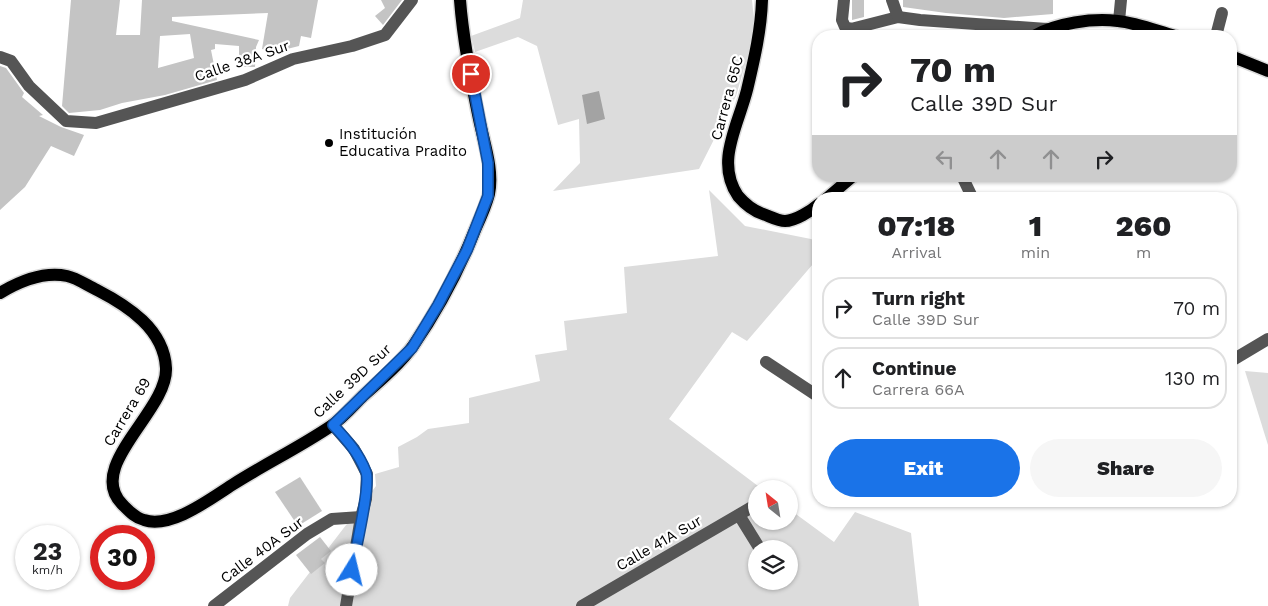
<!DOCTYPE html>
<html lang="en">
<head>
<meta charset="utf-8">
<style>
  :root { --surface:#fff; --page:#f6f6f6; --text:#202124; --muted:#757577; --line:#e0e0e0; --accent:#1a73e8 }
  body { margin:0; font-family:"Work Sans",sans-serif; background:var(--page); color:var(--text); height:100vh; display:flex; flex-direction:column; font-size:19px; white-space:nowrap }
  * { box-sizing:border-box; margin:0 }
  p { font-size:16px; color:var(--muted) }
  .icon { flex:none; width:28px; height:28px; fill:none; stroke:currentColor; stroke-width:2; stroke-linecap:round; stroke-linejoin:round }
  .map { position:relative; flex:1; overflow:hidden }
  .panel { position:absolute; left:812px; top:192px; width:425px; height:315px; display:flex; flex-direction:column; background:var(--surface); border-radius:20px; box-shadow:0 1px 4px #0004 }
  .panel>* { flex:none }
  .hud { position:absolute; left:812px; top:30px; width:425px; height:152px; border-radius:20px; box-shadow:0 1px 4px #0004; background:#fff; color:var(--text); overflow:hidden }
  .needle { width:32px; rotate:330deg }
  .buttons { position:absolute; left:748px; top:480px; display:grid; gap:10px }
  .buttons a { display:grid; place-items:center; width:50px; height:50px; border-radius:50%; background:var(--surface); box-shadow:0 1px 4px #0004; font-size:25px }
  .speed { position:absolute; left:15px; top:525px; display:flex; gap:10px; font-size:25px; font-weight:700; text-align:center }
  .speed>* { display:grid; place-content:center; width:65px; height:65px; border-radius:50%; background:var(--surface); box-shadow:0 1px 4px #0004; line-height:1 }
  .speed small { font-size:12px; font-weight:400 }
  .speed .limit { border:8px solid #d22; background:#fff; color:#111 }
  .pin { position:absolute; display:grid; place-items:center; width:42px; height:42px; color:#fff; margin:-21px; border:2px solid #fff; border-radius:50%; box-shadow:0 1px 5px #0007 }
  .me { position:absolute; width:55px; margin:-28px; rotate:9deg; stroke-linejoin:round; filter:drop-shadow(0 0 4px #0008) }
  .turn { display:flex; align-items:center; gap:18px; height:105px; padding:0 15px; font-size:22px }
  .turn .icon { width:65px; height:65px; stroke-width:2.5 }
  .turn b { display:block; font-size:35px; line-height:42px }
  .lanes { display:flex; align-items:center; height:48px; padding:0 15px; background:#0003; justify-content:center; gap:25px; direction:ltr }
  .lanes .off { opacity:.35 }
  .eta { display:flex; justify-content:space-evenly; align-items:center; height:85px; text-align:center }
  .eta b { font-size:30px; font-weight:800; line-height:35px }
  .action { display:flex; gap:10px; margin-top:auto; padding:10px 15px }
  .action a { flex:1; height:58px; border-radius:30px; background:var(--accent); color:#fff; font-size:20px; font-weight:800; line-height:58px; text-align:center }
  .action a+a { background:var(--page); color:var(--text) }
  ul { padding:0; list-style:none }
  li { display:flex; align-items:center; gap:15px; height:62px; margin:0 10px 8px; padding:0 5px; border:2px solid var(--line); border-radius:20px }
  li div { flex:1 }
  li b { display:block; font-size:19px }
  li em { font-style:normal }
  .map>svg:first-child { display:block }
  .green { fill:#dcdcdc; fill-rule:evenodd }
  .water { fill:#a3a3a3 }
  .building { fill:#c4c4c4; fill-rule:evenodd }
  .lines { fill:none; stroke-linecap:round; stroke-linejoin:round }
  .major-casing { stroke:#dbdbdb; stroke-width:15 }
  .minor { stroke:#555; stroke-width:12 }
  .major { stroke:#000; stroke-width:12 }
  .route-casing { stroke:#114b97; stroke-width:12 }
  .route { stroke:#1a73e8; stroke-width:9 }
  .poi-dot { fill:#000; stroke:#fff; stroke-width:2 }
  .labels { text-anchor:middle; dominant-baseline:central; stroke-width:4.5; stroke-linejoin:round; paint-order:stroke }
  .street-label { font-size:15px; fill:#000; stroke:#fff }
  .poi-label { font-size:15px; fill:#000; stroke:#fff; text-anchor:start }
</style>
</head>
<body>
<div class="map">
<svg width="1268" height="606" viewBox="0 0 1268 606">
  <rect width="100%" height="100%" fill="#fff"/>
  <!-- green -->
  <g class="green">
    <polygon points="523,0 752,0 755,30 736,96 699,169 553,191 580,163 579,119 558,125 537,46 518,37 475,52 471,36 520,18"/>
    <path d="M709,190L745,226L811,239L819,243V257L747,341L732,332L669,419L762,489H756V521H789V509L834,542L855,512L911,533L919,606H288L290,598L376,486L375,474L399,467L398,447L417,437L428,429L469,423V398L540,381L535,355L567,350L564,321L627,313L624,267L718,256ZM756,549H789V581H756Z"/>
    <polygon points="1245,371 1268,373 1268,445"/>
  </g>
  <!-- water -->
  <polygon class="water" points="599,91 605,119 587,124 582,95"/>
  <!-- building -->
  <g class="building">
    <path d="M71,0H120L116,35H140L142,0H318L311,38L301,36L299,46L275,52L262,49L268,13L172,17V21L259,40L256,47L255,67H239V46L215,44V49L211,50L217,80L165,95L122,103L100,110L69,113L62,106ZM190,34L194,58L158,68L160,36Z"/>
    <polygon points="381,0 402,0 383,25 375,16 385,8"/>
    <polygon points="852,0 864,0 864,17 852,20"/>
    <polygon points="903,0 1053,0 1053,14 1004,18 946,13 903,7"/>
    <polygon points="0,66 6,68 24,93 22,97 43,115 39,116 61,127 84,135 74,156 51,146 25,187 0,210"/>
    <polygon points="300,477 322,511 298,526 275,492"/>
    <polygon points="320,537 331,551 321,559 325,563 311,574 296,555"/>
  </g>
  <g class="lines">
    <!-- major casing -->
    <g class="major-casing">
      <g id="major">
        <path d="M762,0C761,31 754,60 747,90C738,126 715,162 738,196C744,203 754,211 763,214C769,216 778,221 785,221C795,221 811,211 819,204"/>
        <path d="M1034,36C1057,23 1092,18 1118,21C1137,23 1157,31 1175,36"/>
        <polyline points="1231,56 1268,71"/>
        <polyline points="826,199 853,176"/>
        <path d="M0,293C20,281 43,271 67,276C77,278 88,286 97,290C128,306 164,329 166,368C168,411 85,466 122,504C129,511 135,518 144,520C171,529 210,499 232,485C265,464 300,447 331,426C343,418 353,406 363,396C380,381 400,364 413,346C438,310 459,270 475,230C480,219 486,206 489,194C494,170 484,143 479,119C471,80 463,40 460,0"/>
      </g>
    </g>
    <!-- minor -->
    <g class="minor">
      <polyline points="844,0 842,20 845,27 851,29 898,17 920,20 1047,29"/>
      <polyline points="892,0 898,17"/>
      <polyline points="1119,21 1121,0"/>
      <polyline points="1216,36 1222,13"/>
      <polyline points="0,57 11,61 29,86 66,121 96,123 245,80 293,59 352,46 385,35 412,0"/>
      <polyline points="962,176 973,199"/>
      <polyline points="1231,361 1268,339"/>
      <polyline points="766,362 819,397"/>
      <polyline points="333,425 354,449 367,474 366,499 361,517 346,606"/>
      <polyline points="739,515 760,549"/>
      <polyline points="214,606 307,534 332,519 361,517"/>
      <polyline points="582,606 752,507"/>
    </g>
    <!-- major -->
    <use href="#major" class="major"/>
  </g>
  <g class="lines">
    <!-- route casing -->
    <g class="route-casing">
      <path id="route" d="M352,570C355,551 371,486 366,472C359,453 346,439 333,425L412,348L438,305L467,250L488,196V163L471,74"/>
    </g>
    <!-- route -->
    <use href="#route" class="route"/>
  </g>
  <!-- markers -->
  <circle class="poi-dot" cx="329" cy="143" r="5"/>
  <g class="labels">
    <!-- street labels -->
    <g class="street-label">
      <text transform="translate(242 61) rotate(-19)">Calle 38A Sur</text>
      <text transform="translate(727 98) rotate(-75)">Carrera 65C</text>
      <text transform="translate(352 381) rotate(-43)">Calle 39D Sur</text>
      <text transform="translate(127 412) rotate(-59)">Carrera 69</text>
      <text transform="translate(659 543) rotate(-30)">Calle 41A Sur</text>
      <text transform="translate(262 550) rotate(-37)">Calle 40A Sur</text>
    </g>
    <!-- poi labels -->
    <g class="poi-label">
      <text x="339" y="134">Institución<tspan x="339" dy="17">Educativa Pradito</tspan></text>
    </g>
  </g>
</svg>
<div class="buttons">
<a><svg class="needle" viewBox="-14 -14 28 28"><path d="M0-13l5 13h-10z" fill="#e53935"/><path d="M0 13l5-13h-10z" fill="#757577"/></svg></a>
<a><svg class="icon" aria-label="layers" viewBox="0 0 24 24"><path d="M12 4l9 5-9 5-9-5zM3 14l9 5 9-5"/></svg></a>
</div>
<div class="speed"><div>23<small>km/h</small></div><div class="limit">30</div></div>
<div class="pin" style="left:471px;top:74px;background:#d93025"><svg class="icon" aria-label="arrive" viewBox="0 0 24 24"><path d="M6 21V4h12l-3 4 3 4H6"/></svg></div>
<svg class="me" style="left:352px;top:570px" viewBox="-20 -20 40 40"><circle r="19" fill="#fff"/><path d="M0-13L10 11 0 6-10 11z" fill="#1a73e8"/></svg>
<div class="hud">
<div class="turn"><svg class="icon" aria-label="right" viewBox="0 0 24 24"><path d="M7 20v-9h11M14 6l5 5-5 5"/></svg><div><b>70 m</b>Calle 39D Sur</div></div>
<div class="lanes"><svg class="icon off" aria-label="left" viewBox="0 0 24 24"><path d="M17 20v-9H6M10 6l-5 5 5 5"/></svg><svg class="icon off" aria-label="ahead" viewBox="0 0 24 24"><path d="M12 20V5M6 11l6-6 6 6"/></svg><svg class="icon off" aria-label="ahead" viewBox="0 0 24 24"><path d="M12 20V5M6 11l6-6 6 6"/></svg><svg class="icon" aria-label="right" viewBox="0 0 24 24"><path d="M7 20v-9h11M14 6l5 5-5 5"/></svg></div>
</div>
<section class="panel">
<div class="eta">
<div><b>07:18</b><p>Arrival</p></div>
<div><b>1</b><p>min</p></div>
<div><b>260</b><p>m</p></div>
</div>
<ul>
<li><svg class="icon" aria-label="right" viewBox="0 0 24 24"><path d="M7 20v-9h11M14 6l5 5-5 5"/></svg><div><b>Turn right</b><p>Calle 39D Sur</p></div><em>70 m</em></li>
<li><svg class="icon" aria-label="ahead" viewBox="0 0 24 24"><path d="M12 20V5M6 11l6-6 6 6"/></svg><div><b>Continue</b><p>Carrera 66A</p></div><em>130 m</em></li>
</ul>
<div class="action"><a>Exit</a><a>Share</a></div>
</section>
</div>
</body>
</html>
